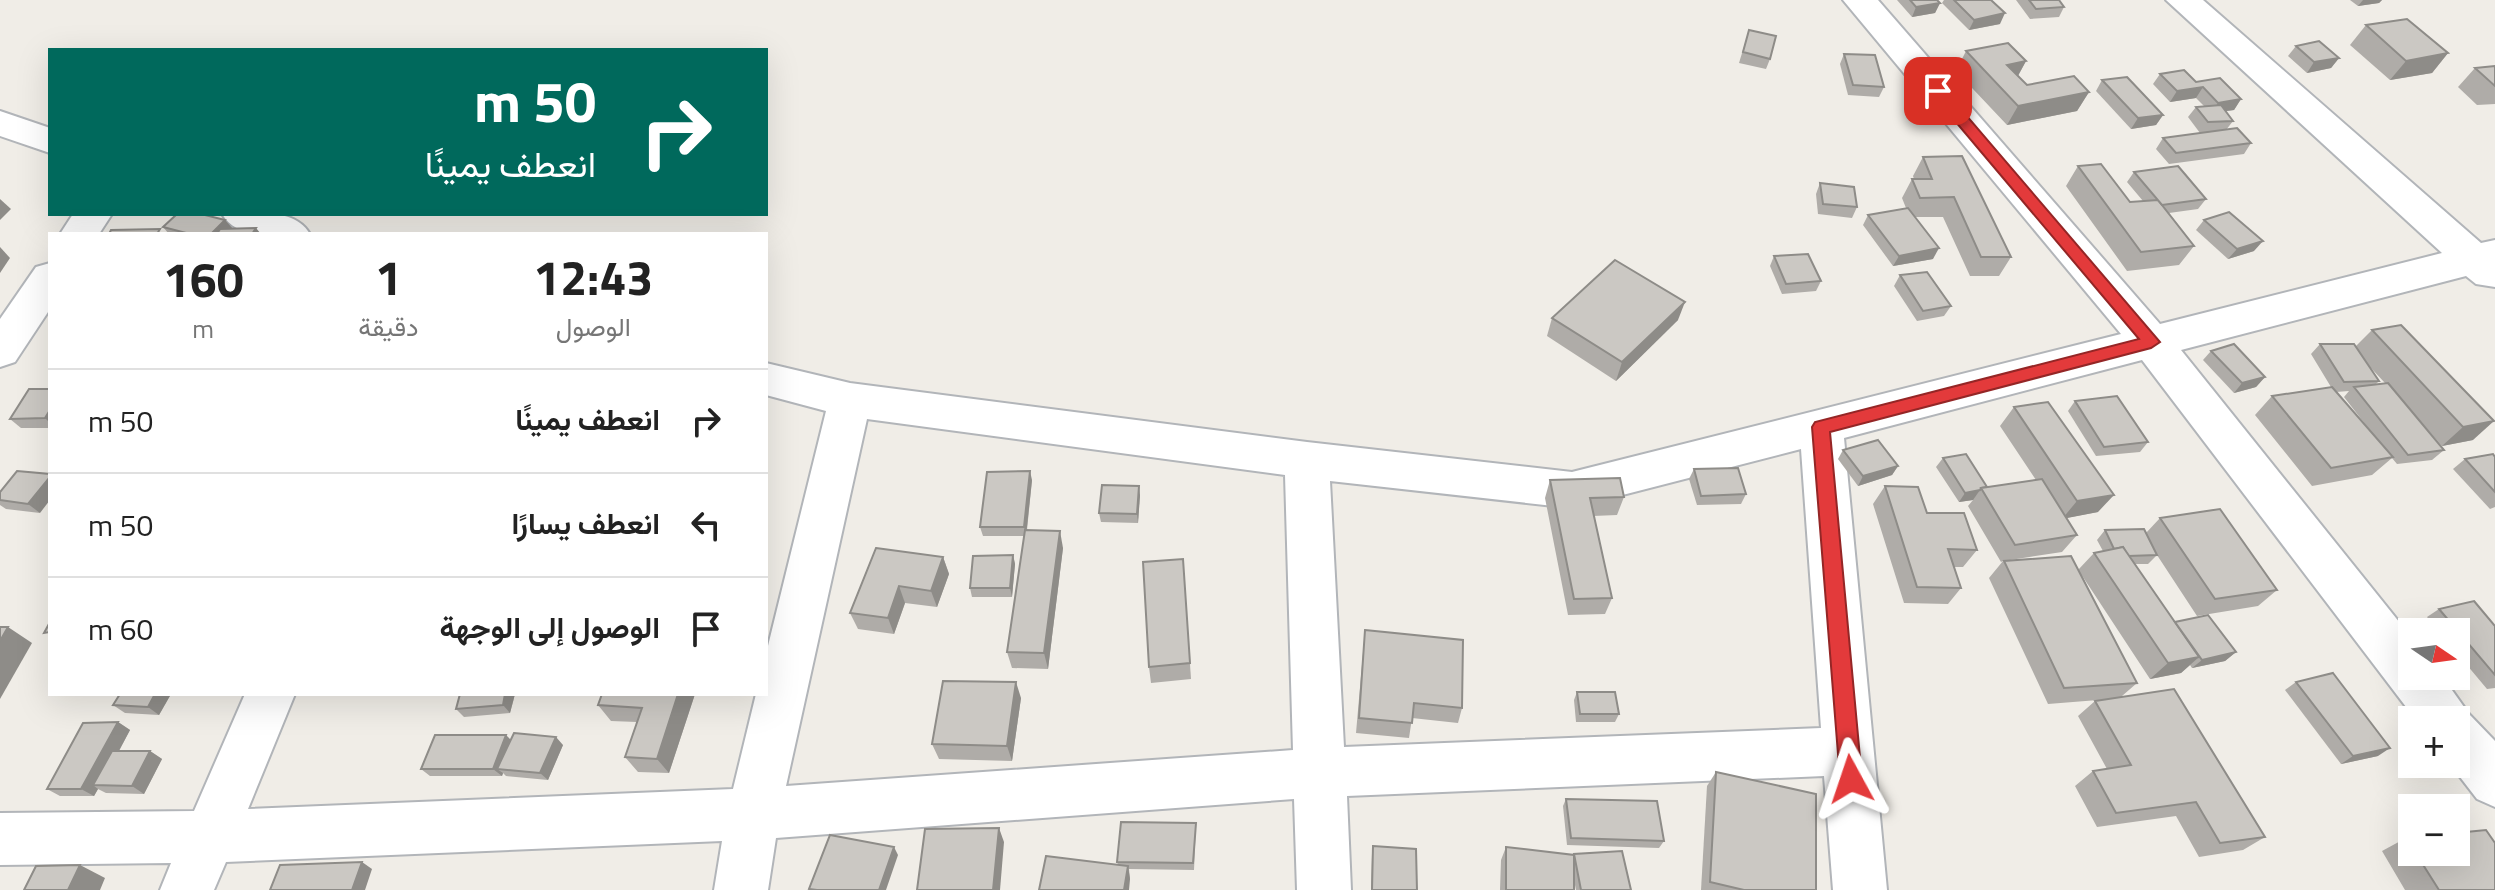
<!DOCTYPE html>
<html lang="ar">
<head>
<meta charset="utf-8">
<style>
  :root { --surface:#fff; --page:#f6f6f6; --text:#222; --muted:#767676; --line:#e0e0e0 }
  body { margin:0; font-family:"Titillium Web",Vazirmatn,sans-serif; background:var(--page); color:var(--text); direction:rtl; height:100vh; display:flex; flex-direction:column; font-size:30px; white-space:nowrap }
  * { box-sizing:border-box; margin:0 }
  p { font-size:26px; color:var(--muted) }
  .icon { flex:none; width:44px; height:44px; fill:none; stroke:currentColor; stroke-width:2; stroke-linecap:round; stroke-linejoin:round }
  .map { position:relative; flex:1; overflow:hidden; direction:ltr }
  .panel { position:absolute; left:48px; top:232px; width:720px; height:464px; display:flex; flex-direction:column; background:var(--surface); border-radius:0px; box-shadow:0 8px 32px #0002; direction:rtl }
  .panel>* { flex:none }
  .guide { position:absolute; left:48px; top:48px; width:720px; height:168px; border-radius:0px; box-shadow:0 8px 32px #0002; direction:rtl; background:#00695c; color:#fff; overflow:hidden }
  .needle { width:52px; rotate:103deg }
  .tools { position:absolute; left:2398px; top:618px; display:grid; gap:16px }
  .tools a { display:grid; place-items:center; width:72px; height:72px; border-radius:0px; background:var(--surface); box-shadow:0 8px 32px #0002; font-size:40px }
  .pin { position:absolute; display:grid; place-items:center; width:68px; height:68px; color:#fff; margin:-34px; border-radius:16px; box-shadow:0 4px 12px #0006 }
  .me { position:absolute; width:88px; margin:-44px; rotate:355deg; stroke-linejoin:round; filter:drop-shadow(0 0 6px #0008) }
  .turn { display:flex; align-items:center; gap:28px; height:168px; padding:0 40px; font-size:36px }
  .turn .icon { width:104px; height:104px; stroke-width:2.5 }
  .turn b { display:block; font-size:56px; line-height:68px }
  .eta { display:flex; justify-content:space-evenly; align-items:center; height:136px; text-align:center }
  .eta b { font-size:48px; font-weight:700; line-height:56px }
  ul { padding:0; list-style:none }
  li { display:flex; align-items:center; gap:24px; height:104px; padding:0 40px; border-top:2px solid var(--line) }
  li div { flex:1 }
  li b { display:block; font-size:30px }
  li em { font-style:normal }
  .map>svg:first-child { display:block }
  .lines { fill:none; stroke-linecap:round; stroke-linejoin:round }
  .minor-casing { stroke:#b2b5b9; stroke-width:4 }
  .minor { fill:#fff; fill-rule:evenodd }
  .wall { fill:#afaca8; fill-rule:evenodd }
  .shaded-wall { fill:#8e8c88 }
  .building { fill:#cbc8c3; stroke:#8e8c88; stroke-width:2 }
  .route { fill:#e33a3b; stroke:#942626; stroke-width:2 }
</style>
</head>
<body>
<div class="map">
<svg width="2495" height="890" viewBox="0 0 2495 890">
  <rect width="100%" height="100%" fill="#f0ede7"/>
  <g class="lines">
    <!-- minor casing -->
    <g class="minor-casing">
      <g id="minor">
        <path d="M1843,0H1878L2160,324L2442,253L2166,0H2203L2481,243L2495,240V287L2476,284L2466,276L2181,350L2412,638V676H2442L2469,714L2495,741V807L2477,799L2450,764H2456V720H2416L2142,360L1844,438L1887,890H1833L1824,776L1347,796L1351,890H1297L1294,799L776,838L768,890H714L722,841L226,862L214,890H160L171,863L0,865V813L194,811L245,694H295L248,809L733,789L756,694H766V654L826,411L766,395V363L850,383L1307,442L1572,472L2121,334ZM867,419L1285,475L1293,750L786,786ZM1801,449L1821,728L1344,747L1330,481L1572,508Z"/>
        <polygon points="0,111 50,128 50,153 0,136"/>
        <polygon points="73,214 112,214 99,234 60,234"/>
        <path d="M222,214C250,214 294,206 310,234C282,234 238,242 222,214Z"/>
        <polygon points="50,263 50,309 15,362 0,367 0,319 36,267"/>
      </g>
    </g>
    <!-- minor -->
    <use href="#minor" class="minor"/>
  </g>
  <!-- wall -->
  <g class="wall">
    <polygon points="1897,0 1937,0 1940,3 1935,13 1912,17"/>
    <polygon points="1944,0 1991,0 2000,24 1969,30 1942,3"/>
    <polygon points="2016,0 2059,0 2064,7 2059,17 2030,19"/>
    <polygon points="2350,0 2382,0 2379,3 2358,6"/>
    <polygon points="2366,25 2448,53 2432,73 2390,80 2350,45"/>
    <polygon points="1749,30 1770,59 1766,69 1739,63"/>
    <polygon points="2296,46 2339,58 2331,68 2307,73 2288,56"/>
    <polygon points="1966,51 2026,61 2018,76 2027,85 2089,92 2077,111 2007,125 1956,71"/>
    <polygon points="1844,54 1884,87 1879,97 1848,95 1840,64"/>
    <polygon points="2495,66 2495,104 2477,105 2458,87 2475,68"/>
    <polygon points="2160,74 2196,82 2241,99 2234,110 2226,111 2233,121 2226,130 2251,143 2244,154 2169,164 2156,149 2163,138 2200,133 2188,117 2196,107 2204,106 2196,98 2170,102 2153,84"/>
    <polygon points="2102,80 2163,115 2156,125 2131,129 2096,91"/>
    <polygon points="1923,157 2011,257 1999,276 1970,276 1943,217 1915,217 1933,259 1893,266 1863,225 1868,215 1906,208 1902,198 1912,179 1914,179 1913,176"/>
    <polygon points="2078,166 2130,202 2143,201 2127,182 2134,172 2206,199 2198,209 2169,213 2194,246 2179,265 2127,271 2066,186"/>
    <polygon points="1820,183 1857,207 1852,218 1818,214 1816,194"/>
    <polygon points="225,220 232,228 261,234 169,234 163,227"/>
    <polygon points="2204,220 2254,251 2228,259 2196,230"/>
    <polygon points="1774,256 1821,281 1816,291 1782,294 1770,266"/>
    <polygon points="1900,275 1951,306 1944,316 1917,321 1894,286"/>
    <polygon points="1552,318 1678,320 1616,381 1547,336"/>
    <path d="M2401,325L2473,440L2442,446L2414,414L2444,450L2432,460L2397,464L2392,458L2372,475L2312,486L2255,415L2272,396L2331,387L2311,354L2320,344L2356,346L2372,330ZM2370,367L2385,383L2376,384L2379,381ZM2349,391L2344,397L2376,438L2336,392Z"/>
    <polygon points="2211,351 2265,377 2256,387 2234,393 2203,360"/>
    <polygon points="50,389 50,428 21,428 10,419"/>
    <polygon points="2075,401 2148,442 2140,452 2096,456 2068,411"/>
    <polygon points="2014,407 2098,512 2066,518 2077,535 2062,552 2010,560 2078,570 2094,553 2103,551 2097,540 2105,530 2146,533 2160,518 2277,590 2258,606 2197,616 2157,555 2148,564 2134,564 2175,622 2236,652 2225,661 2192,668 2190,665 2181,673 2150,679 2081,574 2137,683 2122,696 2265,837 2243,850 2199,857 2176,816 2097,827 2075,786 2093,771 2107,769 2078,716 2095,701 2098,700 2048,704 1989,578 2003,561 2001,562 1968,506 1973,500 1959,502 1936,467 1943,458 1987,487 2036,480 2000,426"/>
    <polygon points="1843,450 1898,466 1892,475 1858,486 1838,459"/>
    <polygon points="2495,457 2495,507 2490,509 2453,469 2465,459"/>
    <polygon points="1694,469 1746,494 1741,504 1697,505 1689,479"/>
    <polygon points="17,471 40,513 6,509 0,505 0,492"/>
    <polygon points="1032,480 1027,530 1063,548 1048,669 1012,668 1007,652 1024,536 983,536 980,527"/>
    <polygon points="1550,480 1624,497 1617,515 1593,516 1612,598 1605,614 1568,615 1545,498"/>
    <polygon points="1885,486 1927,513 1977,550 1963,567 1954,567 1961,588 1948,604 1904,603 1873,504"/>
    <polygon points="1140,495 1138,523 1101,522 1099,513"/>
    <polygon points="1013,555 1015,564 1012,597 972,597 970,588"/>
    <polygon points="943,557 949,574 937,607 905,603 894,634 858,629 850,613"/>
    <polygon points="1183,559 1191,679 1151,683 1149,667"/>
    <polygon points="2439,609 2495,626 2495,688 2487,689 2456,652 2456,632 2439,632 2427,617"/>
    <polygon points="1365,630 1462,708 1458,723 1412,718 1409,738 1356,733"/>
    <polygon points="2296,682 2378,756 2341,764 2285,690"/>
    <polygon points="1577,692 1619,714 1615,722 1576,722 1574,700"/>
    <polygon points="120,694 171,694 159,715 125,713 113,705"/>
    <polygon points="460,694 515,694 510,713 464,717 456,709"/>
    <polygon points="602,694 695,694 669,773 638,772 625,757 637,722 611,721 598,705"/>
    <polygon points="1021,698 1012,761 939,759 932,744"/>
    <polygon points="118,722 130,730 119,751 150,751 162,759 144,794 106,793 98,789 94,796 60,796 47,789"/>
    <polygon points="511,740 563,745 548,780 506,776 503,773 502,776 430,776 421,769"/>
    <polygon points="1716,772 1816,890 1701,890 1707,786"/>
    <polygon points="1566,799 1664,841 1659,848 1567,845 1563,806"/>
    <polygon points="1196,823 1194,870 1129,869 1130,879 1118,865 1117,862"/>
    <polygon points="2412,837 2412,852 2456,852 2495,890 2405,890 2382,851 2406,838"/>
    <polygon points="1373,846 1417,890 1371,890 1372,853"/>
    <polygon points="1506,847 1574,855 1631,890 1576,890 1574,880 1574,890 1500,890 1501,860"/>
  </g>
  <!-- shaded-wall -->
  <g class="shaded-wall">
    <polygon points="2363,0 2382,0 2379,3 2358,6"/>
    <polygon points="1940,3 1935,13 1912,17 1916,7"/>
    <polygon points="2005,13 2000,24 1969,30 1974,20"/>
    <polygon points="2448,53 2432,73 2390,80 2406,61"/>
    <polygon points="2339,58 2331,68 2307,73 2314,62"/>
    <polygon points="2026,61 2015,81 1997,85 2007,65"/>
    <polygon points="2203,87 2196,98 2170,102 2177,91"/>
    <polygon points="2089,92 2077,111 2007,125 2018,106"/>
    <polygon points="2241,99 2234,110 2211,113 2218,103"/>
    <polygon points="2163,115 2156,125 2131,129 2138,118"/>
    <polygon points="0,199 11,209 0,220"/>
    <polygon points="225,220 234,230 230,234 211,234"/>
    <polygon points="256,228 261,234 252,234"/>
    <polygon points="2263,241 2254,251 2228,259 2237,249"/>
    <polygon points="0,247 10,258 0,273"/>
    <polygon points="1939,248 1933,259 1893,266 1899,256"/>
    <polygon points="1685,302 1678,320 1616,381 1622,362"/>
    <polygon points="2265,377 2256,387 2234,393 2242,383"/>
    <polygon points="50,410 50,423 45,418"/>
    <polygon points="2494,421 2473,440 2442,446 2463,427"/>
    <polygon points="1898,466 1892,475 1858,486 1863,476"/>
    <polygon points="1030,471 1032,480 1026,536 1024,527"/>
    <polygon points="50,477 50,500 40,513 28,504"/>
    <polygon points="1139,486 1140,495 1138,523 1137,514"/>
    <polygon points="1980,490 1973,500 1959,502 1965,493"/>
    <polygon points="2114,495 2098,512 2062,519 2077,501"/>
    <polygon points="1060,531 1063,548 1048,669 1044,653"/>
    <polygon points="1013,555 1015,564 1012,597 1010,588"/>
    <polygon points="943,557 949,574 937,607 931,591"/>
    <polygon points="899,586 905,603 894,634 888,618"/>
    <polygon points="8,627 32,643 0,699 0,641"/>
    <polygon points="2236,652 2225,661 2192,668 2202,660"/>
    <polygon points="2199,657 2181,673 2150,679 2168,663"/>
    <polygon points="1016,682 1021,698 1012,761 1007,746"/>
    <polygon points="155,694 171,694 159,715 148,707"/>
    <polygon points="505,694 515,694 510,713 503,705"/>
    <polygon points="678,694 695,694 669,773 657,759"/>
    <polygon points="118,722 130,730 100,786 93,785 98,789 94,796 81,789"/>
    <polygon points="506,735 514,743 497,769 503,773 502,776 493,769"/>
    <polygon points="556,737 563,745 548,780 540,773"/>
    <polygon points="2390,748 2378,756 2341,764 2353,756"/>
    <polygon points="150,751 162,759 144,794 132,786"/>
    <polygon points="999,828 1004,842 1000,890 993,890"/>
    <polygon points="894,847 898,855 886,890 879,890"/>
    <polygon points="362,862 372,869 365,890 352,890"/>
    <polygon points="80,865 105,878 100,890 68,890"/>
    <polygon points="1128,866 1130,879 1129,890 1124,890"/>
  </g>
  <!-- building -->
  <g class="building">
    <polygon points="1910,0 1937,0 1940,3 1916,7"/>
    <polygon points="1954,0 1991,0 2005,13 1974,20"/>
    <polygon points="2029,0 2059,0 2064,7 2036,9"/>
    <polygon points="2407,19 2448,53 2406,61 2366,25"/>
    <polygon points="1749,30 1776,36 1770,59 1743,52"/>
    <polygon points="2319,41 2339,58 2314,62 2296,46"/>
    <polygon points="2008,43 2026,61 2007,65 2027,85 2074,76 2089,92 2018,106 1966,51"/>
    <polygon points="1844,54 1875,55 1884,87 1853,85"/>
    <polygon points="2495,66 2495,86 2475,68"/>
    <polygon points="2184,70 2196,82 2220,78 2241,99 2218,103 2203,87 2177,91 2160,74"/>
    <polygon points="2127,77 2163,115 2138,118 2102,80"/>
    <polygon points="2221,105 2233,121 2208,122 2196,107"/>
    <polygon points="2237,128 2251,143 2176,153 2163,138"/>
    <polygon points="1962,156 2011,257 1981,257 1954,197 1920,198 1912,179 1932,179 1923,157"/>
    <polygon points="2101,164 2130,202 2158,200 2194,246 2141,252 2078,166"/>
    <polygon points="2178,166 2206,199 2162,205 2134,172"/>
    <polygon points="1820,183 1854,187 1857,207 1823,204"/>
    <polygon points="1908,208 1939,248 1899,256 1868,215"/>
    <polygon points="2229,212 2263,241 2237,249 2204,220"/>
    <polygon points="177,214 201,214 225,220 211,234 190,234 163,227"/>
    <polygon points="256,228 252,234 217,234 220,229"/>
    <polygon points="160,229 157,234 109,234 111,230"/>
    <polygon points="1808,254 1821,281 1786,284 1774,256"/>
    <polygon points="1615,260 1685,302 1622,362 1552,318"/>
    <polygon points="1927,272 1951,306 1923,311 1900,275"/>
    <polygon points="2401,325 2494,421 2463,427 2372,330"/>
    <polygon points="2234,344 2265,377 2242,383 2211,351"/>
    <polygon points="2320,344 2354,344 2379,381 2344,382"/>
    <polygon points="2388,383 2444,450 2408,455 2354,387"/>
    <polygon points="2332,387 2393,457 2331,468 2272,396"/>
    <polygon points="29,389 50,389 50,410 45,418 10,419"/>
    <polygon points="2117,396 2148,442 2104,447 2075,401"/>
    <polygon points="2048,402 2114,495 2077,501 2014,407"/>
    <polygon points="1878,440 1898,466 1863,476 1843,450"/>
    <polygon points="1966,454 1987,487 1981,488 1980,490 1965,493 1943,458"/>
    <polygon points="2493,454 2495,457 2495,492 2465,459"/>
    <polygon points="1738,468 1746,494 1701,496 1694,469"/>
    <polygon points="17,471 50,474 50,477 28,504 0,500 0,492"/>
    <polygon points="1030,471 1024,527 980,527 987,472"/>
    <polygon points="1620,478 1624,497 1590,498 1612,598 1574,599 1550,480"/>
    <polygon points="2042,479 2077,535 2015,545 1981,488"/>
    <polygon points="1102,485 1139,486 1137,514 1099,513"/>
    <polygon points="1885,486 1918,487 1927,513 1964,513 1977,550 1948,549 1961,588 1917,587"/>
    <polygon points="2220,509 2277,590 2215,599 2160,518"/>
    <polygon points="2144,529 2157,555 2128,556 2123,547 2114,549 2105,530"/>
    <polygon points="1025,530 1060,531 1044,653 1007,652"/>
    <polygon points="2123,547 2199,657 2168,663 2094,553"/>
    <polygon points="876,548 943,557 931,591 899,586 888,618 850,613"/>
    <polygon points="1013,555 1010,588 970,588 973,556"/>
    <polygon points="2071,556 2137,683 2064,688 2004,561"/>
    <polygon points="1183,559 1190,663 1149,667 1143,562"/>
    <polygon points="2474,601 2495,626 2495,675 2439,609"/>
    <polygon points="2208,615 2236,652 2202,660 2175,622"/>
    <polygon points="50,622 50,632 44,633"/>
    <polygon points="0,627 8,627 0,641"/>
    <polygon points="1365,630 1463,640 1462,708 1414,703 1412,723 1359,718"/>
    <polygon points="2333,673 2390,748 2353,756 2296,682"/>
    <polygon points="943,681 1016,682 1007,746 932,744"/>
    <polygon points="2174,689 2265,837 2220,843 2196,802 2116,813 2093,771 2131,765 2095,701"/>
    <polygon points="1577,692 1615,692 1619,714 1580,714"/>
    <polygon points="120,694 155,694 148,707 113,705"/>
    <polygon points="460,694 505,694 503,705 456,709"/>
    <polygon points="602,694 678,694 657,759 625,757 642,708 598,705"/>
    <polygon points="118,722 81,789 47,789 83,723"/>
    <polygon points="514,733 556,737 540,773 497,769"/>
    <polygon points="435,735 506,735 493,769 421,769"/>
    <polygon points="112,751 150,751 132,786 93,785"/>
    <polygon points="1716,772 1816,794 1816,890 1744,890 1710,882"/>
    <polygon points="1566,799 1657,801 1664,841 1571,838"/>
    <polygon points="1121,822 1196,823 1193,863 1117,862"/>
    <polygon points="999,828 993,890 917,890 925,829"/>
    <polygon points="2486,830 2495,843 2495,890 2439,890 2415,852 2456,852 2456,833"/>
    <polygon points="830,835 894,847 879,890 817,890 809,889"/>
    <polygon points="2412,837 2412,847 2406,838"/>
    <polygon points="1373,846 1416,849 1417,890 1372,890"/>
    <polygon points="1506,847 1574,855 1574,890 1506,890"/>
    <polygon points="1622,851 1631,890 1581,890 1574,854"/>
    <polygon points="1046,856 1128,866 1124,890 1039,890"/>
    <polygon points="362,862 352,890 270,890 280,865"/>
    <polygon points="80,865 68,890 24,890 36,866"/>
  </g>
  <!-- route -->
  <polygon class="route" points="1938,86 1943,88 2160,342 2151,348 1830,432 1862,779 1859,786 1851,789 1843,786 1840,779 1812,427 1815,422 2139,339 1933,95 1931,91"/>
</svg>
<div class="tools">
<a><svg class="needle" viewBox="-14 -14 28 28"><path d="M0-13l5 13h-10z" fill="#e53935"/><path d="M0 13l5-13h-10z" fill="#767676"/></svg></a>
<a>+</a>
<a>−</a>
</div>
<div class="pin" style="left:1938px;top:91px;background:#d93025"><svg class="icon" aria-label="arrive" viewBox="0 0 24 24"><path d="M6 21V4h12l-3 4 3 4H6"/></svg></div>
<svg class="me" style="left:1851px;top:779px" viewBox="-20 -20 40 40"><path d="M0-17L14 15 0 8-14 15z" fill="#e33a3b" stroke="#fff" stroke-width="4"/></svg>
<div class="guide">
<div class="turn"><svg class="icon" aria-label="right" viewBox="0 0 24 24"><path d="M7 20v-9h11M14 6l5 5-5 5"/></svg><div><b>50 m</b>انعطف يمينًا</div></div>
</div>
<section class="panel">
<div class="eta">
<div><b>12:43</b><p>الوصول</p></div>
<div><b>1</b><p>دقيقة</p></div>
<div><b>160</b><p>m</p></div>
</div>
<ul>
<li><svg class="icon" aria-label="right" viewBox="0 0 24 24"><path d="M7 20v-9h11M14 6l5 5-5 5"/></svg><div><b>انعطف يمينًا</b></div><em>50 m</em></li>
<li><svg class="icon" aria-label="left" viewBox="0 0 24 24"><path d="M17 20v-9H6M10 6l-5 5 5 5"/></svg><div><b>انعطف يسارًا</b></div><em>50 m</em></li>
<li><svg class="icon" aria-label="arrive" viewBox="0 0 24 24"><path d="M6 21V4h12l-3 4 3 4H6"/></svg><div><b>الوصول إلى الوجهة</b></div><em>60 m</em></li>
</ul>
</section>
</div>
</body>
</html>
